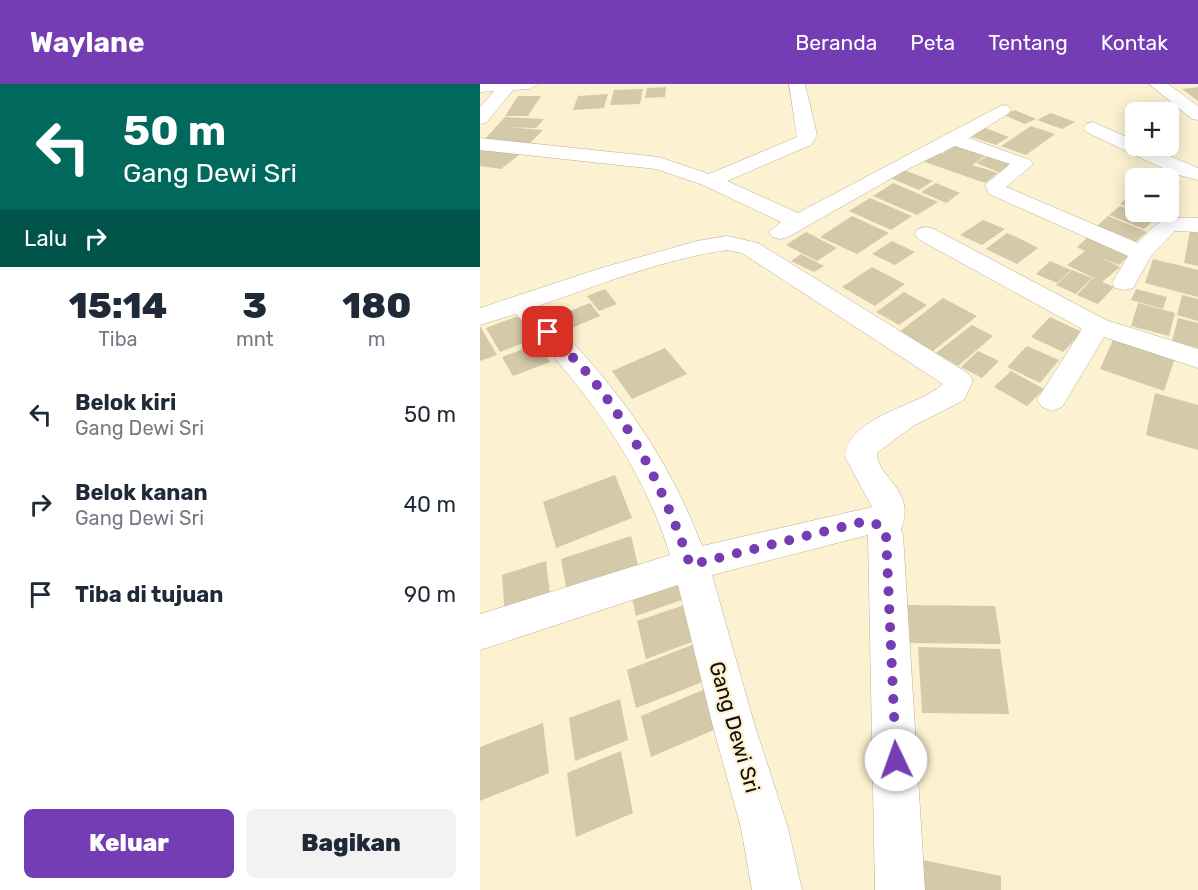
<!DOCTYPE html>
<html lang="id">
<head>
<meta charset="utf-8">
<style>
  :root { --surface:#fff; --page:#f2f2f3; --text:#1f2937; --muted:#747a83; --accent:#743db3 }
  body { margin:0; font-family:Rubik,sans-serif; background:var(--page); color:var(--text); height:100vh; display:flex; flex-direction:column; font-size:22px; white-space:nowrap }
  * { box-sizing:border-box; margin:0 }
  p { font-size:20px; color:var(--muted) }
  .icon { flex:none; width:33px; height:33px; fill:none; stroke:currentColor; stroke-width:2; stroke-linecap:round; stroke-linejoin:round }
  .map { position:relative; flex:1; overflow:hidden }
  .details { display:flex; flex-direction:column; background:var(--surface); width:480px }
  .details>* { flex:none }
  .banner { background:#00695c; color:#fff; overflow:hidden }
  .tools { position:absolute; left:645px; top:18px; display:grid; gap:12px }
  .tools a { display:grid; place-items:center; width:54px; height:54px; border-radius:9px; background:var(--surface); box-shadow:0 3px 15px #0003; font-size:30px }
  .pin { position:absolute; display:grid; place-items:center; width:51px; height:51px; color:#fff; margin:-26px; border-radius:12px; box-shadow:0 3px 9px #0006 }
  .me { position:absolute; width:66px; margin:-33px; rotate:357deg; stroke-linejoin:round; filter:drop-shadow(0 0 4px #0008) }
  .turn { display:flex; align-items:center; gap:21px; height:126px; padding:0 24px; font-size:27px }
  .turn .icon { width:78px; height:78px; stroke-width:2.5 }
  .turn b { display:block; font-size:42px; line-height:51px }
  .then { display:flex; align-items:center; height:57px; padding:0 24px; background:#0003; gap:12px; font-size:22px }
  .eta { display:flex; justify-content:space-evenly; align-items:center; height:102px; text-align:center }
  .eta b { font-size:36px; font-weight:800; line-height:42px }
  .action { display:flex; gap:12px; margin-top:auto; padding:12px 24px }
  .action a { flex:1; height:69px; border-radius:9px; background:var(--accent); color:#fff; font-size:24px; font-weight:800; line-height:69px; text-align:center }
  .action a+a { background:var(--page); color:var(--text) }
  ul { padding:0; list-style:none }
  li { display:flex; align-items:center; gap:18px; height:90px; padding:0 24px }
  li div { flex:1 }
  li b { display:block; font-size:22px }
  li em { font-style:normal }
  header { display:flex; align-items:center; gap:36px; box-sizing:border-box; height:84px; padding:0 30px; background:var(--accent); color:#fff }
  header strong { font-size:28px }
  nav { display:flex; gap:33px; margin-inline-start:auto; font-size:21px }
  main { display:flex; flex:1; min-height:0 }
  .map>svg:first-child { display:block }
  .building { fill:#d4c9a9 }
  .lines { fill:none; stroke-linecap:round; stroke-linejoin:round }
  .minor-casing { stroke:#bcb192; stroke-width:1 }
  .minor { fill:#fff; fill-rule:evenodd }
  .route { stroke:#743db3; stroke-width:10; stroke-dasharray:0 18 }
  .labels { text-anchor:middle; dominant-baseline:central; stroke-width:4.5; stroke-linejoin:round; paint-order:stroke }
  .near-street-label { font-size:21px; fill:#110d04; stroke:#fcf1d0 }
</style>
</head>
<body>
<header>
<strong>Waylane</strong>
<nav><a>Beranda</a><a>Peta</a><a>Tentang</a><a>Kontak</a></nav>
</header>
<main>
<section class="details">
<div class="banner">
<div class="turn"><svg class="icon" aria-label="left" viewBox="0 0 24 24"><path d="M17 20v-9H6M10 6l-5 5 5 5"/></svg><div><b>50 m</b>Gang Dewi Sri</div></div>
<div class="then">Lalu<svg class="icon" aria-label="right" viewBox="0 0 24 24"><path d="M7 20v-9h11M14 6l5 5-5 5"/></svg></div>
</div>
<div class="eta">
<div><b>15:14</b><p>Tiba</p></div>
<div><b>3</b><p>mnt</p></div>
<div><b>180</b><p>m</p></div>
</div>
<ul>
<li><svg class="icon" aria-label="left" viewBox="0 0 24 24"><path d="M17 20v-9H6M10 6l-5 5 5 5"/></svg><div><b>Belok kiri</b><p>Gang Dewi Sri</p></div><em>50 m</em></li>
<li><svg class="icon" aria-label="right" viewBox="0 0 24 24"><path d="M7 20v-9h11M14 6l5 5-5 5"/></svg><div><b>Belok kanan</b><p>Gang Dewi Sri</p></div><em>40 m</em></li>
<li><svg class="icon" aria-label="arrive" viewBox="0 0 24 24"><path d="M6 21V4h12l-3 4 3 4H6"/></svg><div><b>Tiba di tujuan</b></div><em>90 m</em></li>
</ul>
<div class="action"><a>Keluar</a><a>Bagikan</a></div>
</section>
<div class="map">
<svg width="718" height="806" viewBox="0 0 718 806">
  <rect width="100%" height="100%" fill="#fcf1d0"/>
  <!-- building -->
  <g class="building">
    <polygon points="186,3 185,13 165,14 167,4"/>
    <polygon points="718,3 718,17 702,5"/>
    <polygon points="163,5 160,20 130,21 134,6"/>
    <polygon points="128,10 124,24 93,26 98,12"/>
    <polygon points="38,12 61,12 48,32 25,32"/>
    <polygon points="535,26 556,35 545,40 524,31"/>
    <polygon points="571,29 595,38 582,45 557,36"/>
    <polygon points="25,33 64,35 56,44 24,43 63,46 49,60 3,57"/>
    <polygon points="500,42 529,53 516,61 486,51"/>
    <polygon points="551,42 575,50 546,71 521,62"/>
    <polygon points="479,59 508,70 492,81 518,89 505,99 442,77 457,68 462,70"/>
    <polygon points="0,62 43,68 21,85 0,82"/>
    <polygon points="512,69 536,78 521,89 496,79"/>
    <polygon points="421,85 453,97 439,106 408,93"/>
    <polygon points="413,99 458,118 437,131 393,112"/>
    <polygon points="456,99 480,109 466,119 441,108"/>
    <polygon points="650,111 656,113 656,126 640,120"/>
    <polygon points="390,114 432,132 411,146 369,127"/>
    <polygon points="640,122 675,135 664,145 629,131"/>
    <polygon points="372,132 409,149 377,170 340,153"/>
    <polygon points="628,132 667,148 656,158 617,142"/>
    <polygon points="503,136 525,145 502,161 480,151"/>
    <polygon points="710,147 718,149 718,182 704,179"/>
    <polygon points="326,148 357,164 337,177 306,161"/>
    <polygon points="527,149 543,156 558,164 537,180 506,165"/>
    <polygon points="608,153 650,171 639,181 620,173 640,183 622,198 587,181 605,167 597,163"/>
    <polygon points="412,157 435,168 415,181 392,170"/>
    <polygon points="321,170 344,182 334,188 311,177"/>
    <polygon points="673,175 718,186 718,213 665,199"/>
    <polygon points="570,177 591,186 577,199 556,190"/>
    <polygon points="392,183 425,200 395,222 362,203"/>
    <polygon points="592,186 612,194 596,210 576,201"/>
    <polygon points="613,194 634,203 618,220 597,211"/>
    <polygon points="125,205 137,220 119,227 107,212"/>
    <polygon points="656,205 687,213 683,225 651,216"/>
    <polygon points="424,208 447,221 419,241 396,228"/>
    <polygon points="702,211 718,215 718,237 697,231"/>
    <polygon points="463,214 497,232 453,267 419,248"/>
    <polygon points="110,219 120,232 87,246 77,232"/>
    <polygon points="658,219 695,229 689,252 651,242"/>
    <polygon points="41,231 56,254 20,268 6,244"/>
    <polygon points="570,233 602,248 583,268 551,253"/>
    <polygon points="698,234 718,239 718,264 692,257"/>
    <polygon points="492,241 513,252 478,282 456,269"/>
    <polygon points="0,242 17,271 0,277"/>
    <polygon points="635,251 696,271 684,307 620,285"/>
    <polygon points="58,259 70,278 33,292 22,273"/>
    <polygon points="547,262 579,276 560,299 527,283"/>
    <polygon points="185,264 207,290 152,315 132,287"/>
    <polygon points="498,267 519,277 502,294 481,283"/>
    <polygon points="531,287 564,305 547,322 514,303"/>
    <polygon points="675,309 718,321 718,366 666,351"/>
    <polygon points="135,391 152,434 76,464 63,418"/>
    <polygon points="151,452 160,490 88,514 81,475"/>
    <polygon points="66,477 71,519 25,533 22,491"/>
    <polygon points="202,485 210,513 156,532 150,503"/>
    <polygon points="210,519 220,555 166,575 157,537"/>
    <polygon points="424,521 515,522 521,560 426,559"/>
    <polygon points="217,559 228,596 156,624 147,586"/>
    <polygon points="438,563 520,565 529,630 442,629"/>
    <polygon points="230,603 243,642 171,673 161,632"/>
    <polygon points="140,615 148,656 95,677 89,634"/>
    <polygon points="63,639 69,689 0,717 0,663"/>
    <polygon points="141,667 153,729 96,753 87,689"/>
    <polygon points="438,775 521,792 521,806 435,806"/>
  </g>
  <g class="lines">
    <!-- minor casing -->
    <g class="minor-casing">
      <g id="minor">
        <polygon points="0,0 58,0 50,5 33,6 6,39 0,40 0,23 14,7 0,8"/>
        <path d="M309,0H325L337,51L331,61L247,97L318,129L522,21L528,22L531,26L528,30L489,54L550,76L553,80L526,103L658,159C683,133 681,133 718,134V148L695,147L671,172L653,204L644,206L635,204L632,199L648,172L509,110L505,101L530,80L475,62L426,86L308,153L300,155L292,153L289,148L301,138L223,101L176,85L0,66V54L179,73L229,90L317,53Z"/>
        <polygon points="669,0 688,0 718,22 718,36 712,35"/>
        <polygon points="613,38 656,57 656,62 666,62 718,84 718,96 695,90 606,48 604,44 606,40"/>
        <polygon points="446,143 454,145 626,236 718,265 718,284 624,253 582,323 572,327 562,323 557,316 602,245 438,155 435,150 438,145"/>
        <path d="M247,152L278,159L489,290L493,297L484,316L433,342L397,369C396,394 437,404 421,446L423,451L445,806H395L388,451L232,491L274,639L308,744L322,806H272L261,744L232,639L198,501L0,566V530L190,471C161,376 102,302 36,230L0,241V224L121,184L217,157ZM247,166L262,169L463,300C440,322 368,332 365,373L392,423L222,462C184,363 132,297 58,222C119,201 183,175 247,166Z"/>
      </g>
    </g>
    <!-- minor -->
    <use href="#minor" class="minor"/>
  </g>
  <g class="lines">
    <!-- route -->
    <path class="route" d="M68,248C81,262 96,276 109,291C155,348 187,412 210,481L386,437L402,442L406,451L416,676"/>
  </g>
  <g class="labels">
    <!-- near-street labels -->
    <g class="near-street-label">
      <text transform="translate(255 643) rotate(74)">Gang Dewi Sri</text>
    </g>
  </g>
</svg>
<div class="tools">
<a>+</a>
<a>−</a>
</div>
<div class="pin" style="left:68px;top:248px;background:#d93025"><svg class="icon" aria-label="arrive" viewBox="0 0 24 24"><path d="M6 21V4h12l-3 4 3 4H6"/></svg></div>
<svg class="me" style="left:416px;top:676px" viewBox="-20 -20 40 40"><circle r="19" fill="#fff"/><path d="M0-13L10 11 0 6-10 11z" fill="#743db3"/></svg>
</div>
</main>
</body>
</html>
